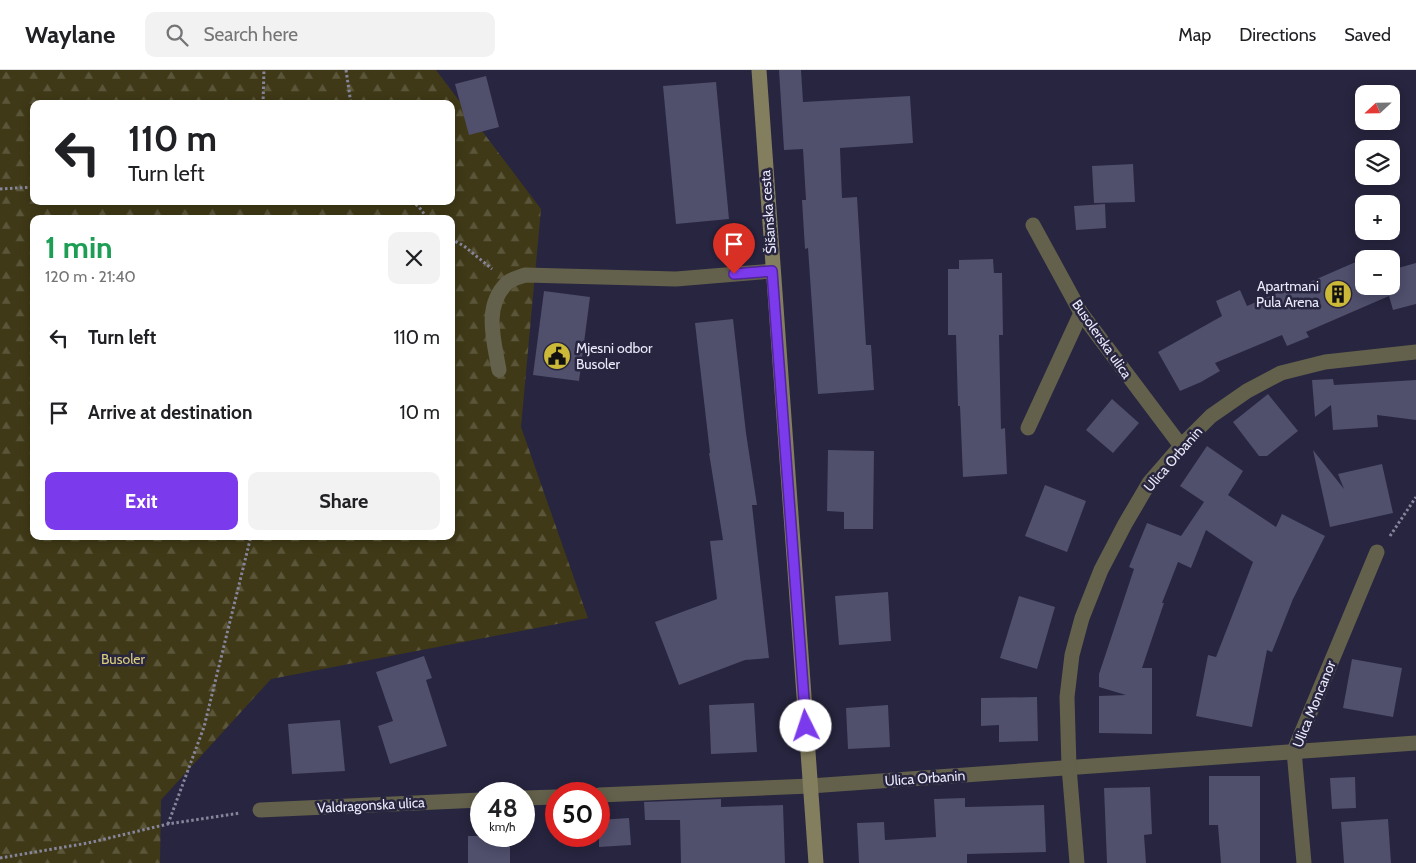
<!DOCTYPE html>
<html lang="en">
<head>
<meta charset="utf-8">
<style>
  :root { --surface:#fff; --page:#f2f2f2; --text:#202124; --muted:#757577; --line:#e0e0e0; --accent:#7c3aed }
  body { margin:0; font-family:Cabin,sans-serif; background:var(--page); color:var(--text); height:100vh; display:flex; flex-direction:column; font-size:19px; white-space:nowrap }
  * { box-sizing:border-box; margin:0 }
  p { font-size:16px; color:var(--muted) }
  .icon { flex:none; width:28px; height:28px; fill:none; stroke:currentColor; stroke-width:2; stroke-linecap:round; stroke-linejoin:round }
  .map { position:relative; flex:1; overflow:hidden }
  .drawer { position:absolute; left:30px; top:145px; width:425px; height:325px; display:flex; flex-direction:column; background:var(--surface); border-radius:10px; box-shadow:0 2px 12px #0003 }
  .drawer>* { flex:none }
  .top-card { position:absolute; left:30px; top:30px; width:425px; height:105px; border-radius:10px; box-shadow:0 2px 12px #0003; background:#fff; color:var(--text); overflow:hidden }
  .needle { width:32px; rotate:248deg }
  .buttons { position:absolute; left:1355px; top:15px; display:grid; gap:10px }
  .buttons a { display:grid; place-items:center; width:45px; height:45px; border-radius:10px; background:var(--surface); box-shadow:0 2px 12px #0003; font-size:25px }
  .speed { position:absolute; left:470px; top:712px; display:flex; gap:10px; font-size:25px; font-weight:700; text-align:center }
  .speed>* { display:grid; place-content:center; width:65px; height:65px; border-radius:50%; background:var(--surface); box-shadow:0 2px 12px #0003; line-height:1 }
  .speed small { font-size:12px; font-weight:400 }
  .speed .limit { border:8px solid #d22; background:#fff; color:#111 }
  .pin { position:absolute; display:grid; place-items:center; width:42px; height:42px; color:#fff; margin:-51px -21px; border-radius:50% 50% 50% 0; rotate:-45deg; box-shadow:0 0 5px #0007 }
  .pin .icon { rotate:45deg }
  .me { position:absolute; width:55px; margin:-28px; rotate:356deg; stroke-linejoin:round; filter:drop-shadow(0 0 4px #0008) }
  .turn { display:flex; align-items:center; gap:18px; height:105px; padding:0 15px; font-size:22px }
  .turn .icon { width:65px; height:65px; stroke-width:2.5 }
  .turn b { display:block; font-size:35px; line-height:42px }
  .round { display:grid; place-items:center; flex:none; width:52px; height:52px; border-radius:10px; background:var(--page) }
  .headline { display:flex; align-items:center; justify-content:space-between; height:85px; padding:0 15px }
  h1 { font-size:30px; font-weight:800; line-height:38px; color:#1e9e55 }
  .button { display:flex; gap:10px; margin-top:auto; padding:10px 15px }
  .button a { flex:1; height:58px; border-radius:10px; background:var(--accent); color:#fff; font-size:20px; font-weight:800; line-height:58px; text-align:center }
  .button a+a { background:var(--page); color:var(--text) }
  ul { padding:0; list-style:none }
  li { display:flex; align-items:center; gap:15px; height:75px; padding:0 15px }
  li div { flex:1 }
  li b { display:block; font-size:19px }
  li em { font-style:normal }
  header { display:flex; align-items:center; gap:30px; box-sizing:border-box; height:70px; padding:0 25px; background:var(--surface); border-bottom:1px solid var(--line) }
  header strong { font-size:24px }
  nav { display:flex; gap:28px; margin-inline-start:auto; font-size:18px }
  .search { width:350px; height:45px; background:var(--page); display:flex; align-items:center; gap:12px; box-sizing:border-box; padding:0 18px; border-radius:10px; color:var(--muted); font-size:19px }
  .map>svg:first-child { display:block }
  .forest { fill:url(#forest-firs); fill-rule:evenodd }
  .building { fill:#504f6c }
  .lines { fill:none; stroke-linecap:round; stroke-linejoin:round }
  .path { stroke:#86859b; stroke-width:3; stroke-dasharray:2.5 2.5; stroke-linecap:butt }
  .lane { stroke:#63604b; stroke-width:15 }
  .street { stroke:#63604b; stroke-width:15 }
  .secondary { stroke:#837e5d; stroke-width:15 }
  .route-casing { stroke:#51269a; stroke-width:12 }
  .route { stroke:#7c3aed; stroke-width:9 }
  .labels { text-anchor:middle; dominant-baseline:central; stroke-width:5; stroke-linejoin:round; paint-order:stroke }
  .street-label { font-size:14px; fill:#ebeafc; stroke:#27253f }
  .poi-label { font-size:14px; fill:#ebeafc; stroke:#27253f; text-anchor:end }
  .park-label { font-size:14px; fill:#d8cb7c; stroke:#27253f }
</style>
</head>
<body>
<header>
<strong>Waylane</strong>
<div class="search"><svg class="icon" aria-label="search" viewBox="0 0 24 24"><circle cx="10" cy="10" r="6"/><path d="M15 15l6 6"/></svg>Search here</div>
<nav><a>Map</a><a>Directions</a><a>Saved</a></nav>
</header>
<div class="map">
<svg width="1416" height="793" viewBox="0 0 1416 793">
  <defs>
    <pattern id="forest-firs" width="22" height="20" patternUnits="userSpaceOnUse" patternTransform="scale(1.25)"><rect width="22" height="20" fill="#3f3917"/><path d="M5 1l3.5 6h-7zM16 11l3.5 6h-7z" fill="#5b563a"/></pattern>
  </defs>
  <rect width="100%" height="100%" fill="#27253f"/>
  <!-- forest -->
  <path class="forest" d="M0,0H436L541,139L521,357L588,548L271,609L161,730L160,793H0ZM34,34H451V131H34ZM34,149H451V466H34Z"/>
  <!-- building -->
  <g class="building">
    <polygon points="779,0 801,0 803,32 910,26 913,73 840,78 842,128 857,127 866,275 871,275 874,320 818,324 808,178 805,179 802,130 806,130 803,79 784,80"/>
    <polygon points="486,6 499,57 469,65 455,14"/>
    <polygon points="716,12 729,149 676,154 663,16"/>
    <polygon points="1133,94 1135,132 1094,133 1092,96"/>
    <polygon points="1105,134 1106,158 1076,160 1074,136"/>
    <polygon points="993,189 994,203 1002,203 1003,265 999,265 1001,359 1005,358 1007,404 963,407 960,336 958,336 956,265 948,265 948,199 959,199 959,190"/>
    <polygon points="1358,191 1364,203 1364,216 1391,216 1391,200 1416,193 1416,234 1393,240 1389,226 1306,262 1309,267 1287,276 1282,265 1215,293 1220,301 1201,312 1180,321 1158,282 1222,246 1216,231 1240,220 1247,236 1288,218 1289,221"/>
    <polygon points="544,221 590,227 579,311 533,305"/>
    <polygon points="733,249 746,363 757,435 752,435 769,588 745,590 679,615 655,552 717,529 710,471 723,470 709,383 710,383 695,253"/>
    <polygon points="1333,309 1334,315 1416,310 1416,350 1377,345 1378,357 1333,360 1331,335 1315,347 1312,310"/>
    <polygon points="1268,324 1298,361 1267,386 1259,386 1233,352"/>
    <polygon points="1112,329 1139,353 1113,383 1086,360"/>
    <polygon points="1207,376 1243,401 1228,425 1276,457 1282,444 1325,466 1293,529 1272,582 1267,580 1252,657 1196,646 1208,585 1216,587 1253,492 1206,460 1191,498 1178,492 1162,533 1164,533 1142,598 1152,598 1152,664 1099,663 1099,626 1126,625 1099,617 1099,604 1134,499 1129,497 1147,453 1181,466 1204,432 1180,416"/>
    <polygon points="828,380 874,381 873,459 844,459 844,442 827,441"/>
    <polygon points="1313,380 1344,419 1338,404 1382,394 1393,443 1330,457"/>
    <polygon points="1045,415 1086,431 1067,482 1025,466"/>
    <polygon points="888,522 891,571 839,575 835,526"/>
    <polygon points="1019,526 1055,537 1037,599 1000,588"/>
    <polygon points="424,586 432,608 426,610 447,676 390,694 378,656 393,651 376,602"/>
    <polygon points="1352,589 1402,598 1393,647 1343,638"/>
    <polygon points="1037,627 1038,671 999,672 999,655 981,656 981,628"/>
    <polygon points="754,633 757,682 711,684 709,635"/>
    <polygon points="888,635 890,677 848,679 846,638"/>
    <polygon points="340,650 345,701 292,704 288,654"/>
    <polygon points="1209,706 1260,706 1260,793 1221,793 1218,755 1209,755"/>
    <polygon points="1355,707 1356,738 1332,739 1330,708"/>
    <polygon points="1150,717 1152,764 1144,765 1146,793 1107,793 1104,718"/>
    <polygon points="965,728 965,737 1044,735 1046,782 967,784 967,793 859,793 857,753 884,752 885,770 936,767 934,729"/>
    <polygon points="721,729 721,737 783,735 785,793 681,793 680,750 645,750 644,732"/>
    <polygon points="629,748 631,775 599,777 599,750"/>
    <polygon points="1388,749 1391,793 1344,793 1341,752"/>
    <rect x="468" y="766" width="42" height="27"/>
  </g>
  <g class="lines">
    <!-- path -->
    <g class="path">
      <polyline points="346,0 351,34"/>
      <polyline points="263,34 264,0"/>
      <polyline points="0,119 34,117"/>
      <polyline points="412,131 419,137 428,149"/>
      <polyline points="451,169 464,176 492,199"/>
      <polyline points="1390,466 1416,427"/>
      <polyline points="168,754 204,657 251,466"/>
      <polyline points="0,788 88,773 168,754 240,743"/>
    </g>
    <!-- lane -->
    <g class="lane">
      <path d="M499,300C494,271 483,236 507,213C511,209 520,207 525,205L676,209L772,201"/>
      <polyline points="1028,358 1081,243"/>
    </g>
    <!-- street -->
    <g class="street">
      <polyline points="1033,155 1081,243 1181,376"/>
      <polyline points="599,725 810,716 1416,673"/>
      <polyline points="524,728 556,727"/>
      <polyline points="260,740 481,730"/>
      <polyline points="1077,793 1069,697 1067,627 1072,585 1082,548 1101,500 1125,454 1149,413 1181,376 1211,346 1247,321 1281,303 1325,292 1416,282"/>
      <polyline points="1304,793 1294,681 1377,482"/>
    </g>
    <!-- secondary -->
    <polyline class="secondary" points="759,0 816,793"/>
  </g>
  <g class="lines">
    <!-- route casing -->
    <g class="route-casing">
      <polyline id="route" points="734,204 772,201 806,656"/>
    </g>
    <!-- route -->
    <use href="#route" class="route"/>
  </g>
  <!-- icons -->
  <defs>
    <g id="building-disc" transform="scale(1.4375)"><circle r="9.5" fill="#ccb938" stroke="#27253f"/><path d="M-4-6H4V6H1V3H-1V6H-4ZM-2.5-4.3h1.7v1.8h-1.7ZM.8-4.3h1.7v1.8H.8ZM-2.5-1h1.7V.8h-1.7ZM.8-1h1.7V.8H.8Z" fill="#111"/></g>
    <g id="civic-disc" transform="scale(1.4375)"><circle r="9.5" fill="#ccb938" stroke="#27253f"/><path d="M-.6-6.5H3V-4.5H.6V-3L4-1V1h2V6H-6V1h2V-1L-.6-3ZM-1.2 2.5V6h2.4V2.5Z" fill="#111"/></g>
  </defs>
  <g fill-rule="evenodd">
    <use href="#building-disc" x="1338" y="224"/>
    <use href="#civic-disc" x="557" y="286"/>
  </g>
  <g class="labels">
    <!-- street labels -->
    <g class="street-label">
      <text transform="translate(768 142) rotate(-94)">Šišanska cesta</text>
      <text transform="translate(1102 269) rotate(55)">Busolerska ulica</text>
      <text transform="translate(1173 389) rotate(-49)">Ulica Orbanin</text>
      <text transform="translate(1314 634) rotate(-68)">Ulica Moncanor</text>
      <text transform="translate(925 708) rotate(-4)">Ulica Orbanin</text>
      <text transform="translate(371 735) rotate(-3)">Valdragonska ulica</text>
    </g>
    <!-- poi labels -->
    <g class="poi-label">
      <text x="1319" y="216">Apartmani<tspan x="1319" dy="16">Pula Arena</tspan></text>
      <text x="576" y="278" text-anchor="start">Mjesni odbor<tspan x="576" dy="16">Busoler</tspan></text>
    </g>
    <!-- park labels -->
    <g class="park-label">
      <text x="123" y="589">Busoler</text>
    </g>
  </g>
</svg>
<div class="buttons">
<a><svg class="needle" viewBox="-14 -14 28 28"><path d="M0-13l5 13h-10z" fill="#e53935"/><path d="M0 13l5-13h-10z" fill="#757577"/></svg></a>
<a><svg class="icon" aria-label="layers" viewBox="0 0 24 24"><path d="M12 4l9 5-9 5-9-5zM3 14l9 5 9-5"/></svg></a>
<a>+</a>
<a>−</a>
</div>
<div class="speed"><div>48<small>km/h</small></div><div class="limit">50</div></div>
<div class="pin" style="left:734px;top:204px;background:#d93025"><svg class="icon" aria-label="arrive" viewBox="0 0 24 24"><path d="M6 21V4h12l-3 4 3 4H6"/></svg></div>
<svg class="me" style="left:806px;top:656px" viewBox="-20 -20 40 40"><circle r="19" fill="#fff"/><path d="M0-13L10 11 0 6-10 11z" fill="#7c3aed"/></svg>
<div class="top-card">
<div class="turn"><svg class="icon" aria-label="left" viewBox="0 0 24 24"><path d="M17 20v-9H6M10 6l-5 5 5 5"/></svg><div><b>110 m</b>Turn left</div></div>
</div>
<section class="drawer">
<div class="headline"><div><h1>1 min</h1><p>120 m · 21:40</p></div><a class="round"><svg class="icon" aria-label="close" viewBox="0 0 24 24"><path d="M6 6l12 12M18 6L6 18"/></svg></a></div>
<ul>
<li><svg class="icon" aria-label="left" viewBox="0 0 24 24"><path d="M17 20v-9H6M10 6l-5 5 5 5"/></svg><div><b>Turn left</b></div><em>110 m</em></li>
<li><svg class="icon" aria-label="arrive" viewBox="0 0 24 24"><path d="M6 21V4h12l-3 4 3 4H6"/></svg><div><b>Arrive at destination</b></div><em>10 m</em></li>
</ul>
<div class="button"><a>Exit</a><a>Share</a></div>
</section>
</div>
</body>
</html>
